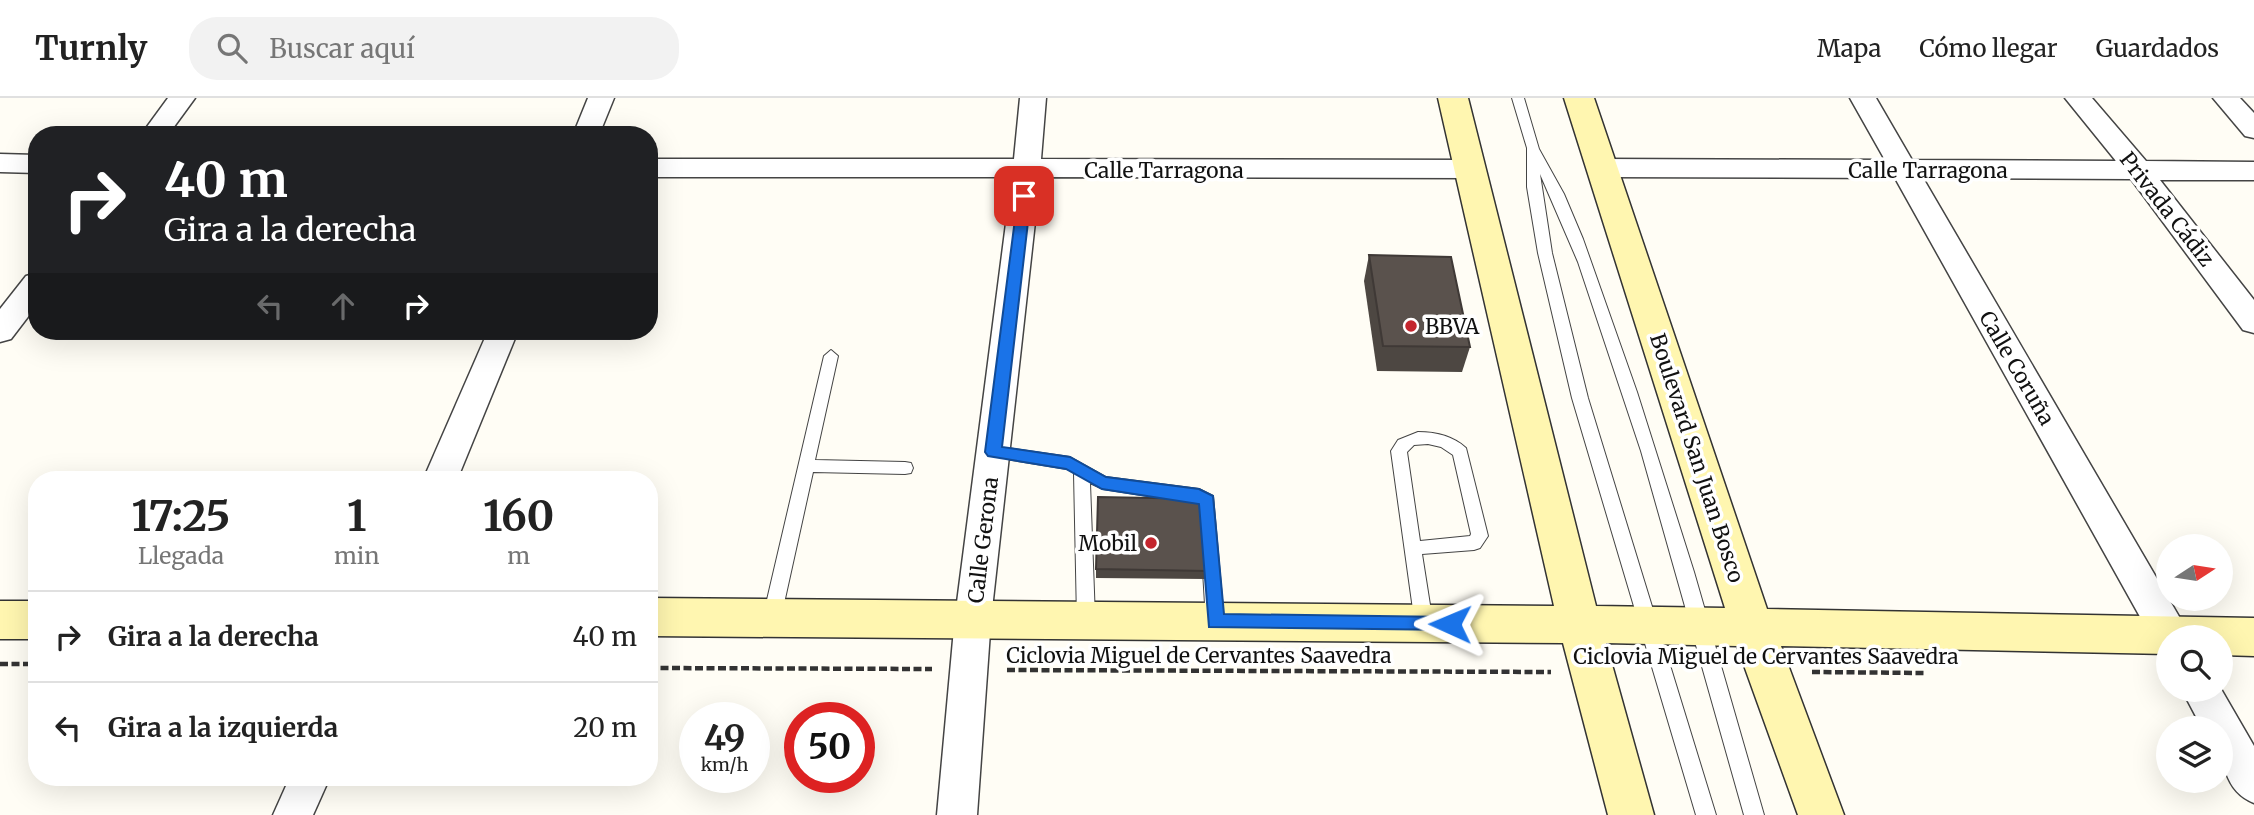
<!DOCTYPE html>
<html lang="es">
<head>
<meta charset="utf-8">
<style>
  :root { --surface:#fff; --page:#f2f2f2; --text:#222; --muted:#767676; --line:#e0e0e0 }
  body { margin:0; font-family:Merriweather,serif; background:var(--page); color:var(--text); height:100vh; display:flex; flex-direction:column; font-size:26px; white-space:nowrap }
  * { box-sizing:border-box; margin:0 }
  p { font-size:23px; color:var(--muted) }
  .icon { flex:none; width:38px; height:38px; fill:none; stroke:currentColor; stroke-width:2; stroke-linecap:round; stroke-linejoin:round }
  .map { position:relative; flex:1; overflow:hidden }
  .drawer { position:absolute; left:28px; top:373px; width:630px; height:315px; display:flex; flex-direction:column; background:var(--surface); border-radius:28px; box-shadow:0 7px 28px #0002 }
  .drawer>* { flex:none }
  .banner { position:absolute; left:28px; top:28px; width:630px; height:214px; border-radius:28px; box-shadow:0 7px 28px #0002; background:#202124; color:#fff; overflow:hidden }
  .needle { width:46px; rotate:78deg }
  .fabs { position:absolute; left:2156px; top:436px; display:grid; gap:14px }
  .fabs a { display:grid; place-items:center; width:77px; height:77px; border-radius:50%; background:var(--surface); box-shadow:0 7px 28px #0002; font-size:35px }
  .speed { position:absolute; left:679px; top:604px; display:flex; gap:14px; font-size:35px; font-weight:700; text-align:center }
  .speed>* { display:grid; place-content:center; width:91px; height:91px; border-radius:50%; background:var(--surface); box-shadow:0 7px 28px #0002; line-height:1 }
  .speed small { font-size:18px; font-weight:400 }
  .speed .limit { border:10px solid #d22; background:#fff; color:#111 }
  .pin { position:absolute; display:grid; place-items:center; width:60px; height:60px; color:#fff; margin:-30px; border-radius:14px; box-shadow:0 4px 10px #0006 }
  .me { position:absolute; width:77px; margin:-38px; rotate:271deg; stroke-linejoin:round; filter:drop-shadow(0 0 5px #0008) }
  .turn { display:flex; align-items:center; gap:24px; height:147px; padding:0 21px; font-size:32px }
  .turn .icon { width:91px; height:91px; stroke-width:2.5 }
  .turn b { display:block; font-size:49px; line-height:60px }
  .lanes { display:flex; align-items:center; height:66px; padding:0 21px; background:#0003; justify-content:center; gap:35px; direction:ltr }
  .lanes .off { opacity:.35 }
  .eta { display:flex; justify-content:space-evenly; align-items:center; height:119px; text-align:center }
  .eta b { font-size:42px; font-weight:700; line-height:49px }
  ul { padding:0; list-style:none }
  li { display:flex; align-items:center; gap:21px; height:91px; padding:0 21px; border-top:2px solid var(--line) }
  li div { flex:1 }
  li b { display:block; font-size:26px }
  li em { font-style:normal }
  header { display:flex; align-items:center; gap:42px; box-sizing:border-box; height:98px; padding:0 35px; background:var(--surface); border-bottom:2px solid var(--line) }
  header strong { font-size:33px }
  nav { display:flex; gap:38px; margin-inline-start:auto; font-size:24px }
  .search { width:490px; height:63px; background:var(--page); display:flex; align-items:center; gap:18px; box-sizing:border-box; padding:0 24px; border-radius:28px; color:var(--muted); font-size:26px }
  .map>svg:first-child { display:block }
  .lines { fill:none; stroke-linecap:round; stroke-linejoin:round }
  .lane-casing { stroke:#444; stroke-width:2 }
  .street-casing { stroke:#444; stroke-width:3 }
  .secondary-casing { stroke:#333; stroke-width:3 }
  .path { stroke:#333; stroke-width:4.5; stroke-dasharray:8 3.5; stroke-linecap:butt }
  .lane { fill:#fff; fill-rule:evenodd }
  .street { fill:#fff; fill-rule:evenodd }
  .secondary { fill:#fff6b0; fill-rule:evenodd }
  .wall { fill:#4d4742 }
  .building { fill:#5a524d; stroke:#3f3936; stroke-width:2 }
  .route { fill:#1a73e8; stroke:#114b97; stroke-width:2 }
  .poi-dot { fill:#c4262e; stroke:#fff; stroke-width:2.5 }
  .labels { text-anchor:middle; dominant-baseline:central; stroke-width:7; stroke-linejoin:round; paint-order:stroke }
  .street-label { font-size:21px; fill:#111; stroke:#fff }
  .poi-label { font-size:21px; fill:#111; stroke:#fff; text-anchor:start }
</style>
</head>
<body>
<header>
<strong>Turnly</strong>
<div class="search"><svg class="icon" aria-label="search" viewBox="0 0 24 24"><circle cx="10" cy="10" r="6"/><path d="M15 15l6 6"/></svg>Buscar aquí</div>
<nav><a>Mapa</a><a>Cómo llegar</a><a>Guardados</a></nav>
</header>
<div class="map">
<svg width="2254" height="717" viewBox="0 0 2254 717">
  <rect width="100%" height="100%" fill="#fffdf5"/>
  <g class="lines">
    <!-- lane casing -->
    <g class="lane-casing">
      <g id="lane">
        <polygon points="1512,0 1524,0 1539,51 1564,96 1583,141 1637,294 1694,474 1764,717 1744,717 1641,353 1578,164 1540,76 1552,155 1588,300 1716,717 1696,717 1572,300 1538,155 1527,89 1527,50"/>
        <polygon points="831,252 838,258 815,362 905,364 911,365 913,370 911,375 905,376 813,374 781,519 778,524 772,527 766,524 763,519 824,258"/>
        <path d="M1418,334C1436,334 1453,338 1466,350L1488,438L1480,450L1474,452L1422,456L1433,526L1430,531L1424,534L1418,531L1415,526L1391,353L1398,342ZM1428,346L1441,349L1453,357L1471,436L1470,438L1420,443L1407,354L1414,347Z"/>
        <polygon points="993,348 1070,359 1106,379 1199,391 1213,398 1224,523 1221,528 1215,531 1209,528 1206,523 1199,406 1103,391 1090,385 1095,521 1092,526 1086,529 1080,526 1077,521 1074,375 1067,371 987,358 985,354 987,350"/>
      </g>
    </g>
    <!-- street casing -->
    <g class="street-casing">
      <g id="street">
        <polygon points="168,0 195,0 168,37 141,37"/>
        <polygon points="588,0 614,0 599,37 573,37"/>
        <polygon points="1020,0 1046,0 1041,61 1470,62 1480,65 1484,71 1480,77 1470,80 1040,79 991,520 977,717 937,717 955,520 1012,79 649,79 649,61 1014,61"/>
        <polygon points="1850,0 1876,0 1912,62 2116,63 2065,0 2092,0 2146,63 2254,64 2254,82 2160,82 2254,202 2254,235 2243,232 2131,81 1923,80 2184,527 2189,539 2168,539 2168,554 2158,551 1895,80 1603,79 1593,76 1589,70 1593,64 1603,61 1885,62"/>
        <polygon points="2213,0 2240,0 2254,15 2254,40 2245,38"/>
        <polygon points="0,56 37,57 37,75 0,74"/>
        <polygon points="37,175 37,207 11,241 0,244 0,211 26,178"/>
        <polygon points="488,233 518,233 457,382 423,382"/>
        <path d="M2221,591L2254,648V705C2223,693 2221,659 2221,630H2202L2182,592Z"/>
        <polygon points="290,679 330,679 313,717 273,717"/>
      </g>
    </g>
    <!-- secondary casing -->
    <g class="secondary-casing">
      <g id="secondary">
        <polygon points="1438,0 1468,0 1596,508 1725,510 1564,0 1594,0 1767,511 2254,520 2254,558 2221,557 2221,539 2168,539 2168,556 1781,548 1844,717 1798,717 1737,548 1606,545 1654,717 1608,717 1563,545 649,538 649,500 1554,508"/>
        <rect x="0" y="503" width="37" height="38"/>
      </g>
    </g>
    <!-- path -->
    <g class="path">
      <polyline points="0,566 37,566"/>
      <polyline points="649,570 932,571"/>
      <polyline points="1007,572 1551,574"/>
      <polyline points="1812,574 1926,575"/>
    </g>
    <!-- lane -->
    <use href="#lane" class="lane"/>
    <!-- street -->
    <use href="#street" class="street"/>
    <!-- secondary -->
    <use href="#secondary" class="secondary"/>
  </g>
  <!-- wall -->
  <g class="wall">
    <polygon points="1369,157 1470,249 1462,274 1377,273 1364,183"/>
    <polygon points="1096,471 1207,473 1206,481 1096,480"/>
  </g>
  <!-- building -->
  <g class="building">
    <polygon points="1369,157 1451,159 1470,249 1383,248"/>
    <polygon points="1098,399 1205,401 1207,473 1096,471"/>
  </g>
  <!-- route -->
  <polygon class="route" points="1024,93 1031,98 1002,349 1070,359 1106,379 1199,391 1213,398 1224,516 1450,519 1456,521 1459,526 1456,532 1209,529 1199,406 1102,391 1066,371 988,358 985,354 1018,98"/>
  <!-- markers -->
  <g class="poi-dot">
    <circle cx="1411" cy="228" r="7"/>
    <circle cx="1151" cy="445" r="7"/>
  </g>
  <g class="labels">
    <!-- street labels -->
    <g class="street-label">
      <text x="1164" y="72">Calle Tarragona</text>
      <text x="1928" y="72">Calle Tarragona</text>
      <text transform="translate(2167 111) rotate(52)">Privada Cádiz</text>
      <text transform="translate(2017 270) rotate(60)">Calle Coruña</text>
      <text transform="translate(1697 360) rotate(72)">Boulevard San Juan Bosco</text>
      <text transform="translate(983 442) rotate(-83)">Calle Gerona</text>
      <text x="1199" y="557">Ciclovia Miguel de Cervantes Saavedra</text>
      <text x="1766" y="558">Ciclovia Miguel de Cervantes Saavedra</text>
    </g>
    <!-- poi labels -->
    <g class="poi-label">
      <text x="1425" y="228">BBVA</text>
      <text x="1137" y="445" text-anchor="end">Mobil</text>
    </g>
  </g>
</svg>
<div class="fabs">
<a><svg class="needle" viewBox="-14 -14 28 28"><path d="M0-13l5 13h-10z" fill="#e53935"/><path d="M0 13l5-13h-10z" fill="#767676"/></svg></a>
<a><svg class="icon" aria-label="search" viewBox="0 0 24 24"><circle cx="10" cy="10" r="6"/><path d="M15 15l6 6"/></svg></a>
<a><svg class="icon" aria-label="layers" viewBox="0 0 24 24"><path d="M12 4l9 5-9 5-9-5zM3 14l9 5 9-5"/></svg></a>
</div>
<div class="speed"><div>49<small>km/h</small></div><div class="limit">50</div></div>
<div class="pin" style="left:1024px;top:98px;background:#d93025"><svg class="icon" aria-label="arrive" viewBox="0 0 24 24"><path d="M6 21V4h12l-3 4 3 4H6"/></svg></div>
<svg class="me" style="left:1450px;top:526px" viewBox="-20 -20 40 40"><path d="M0-17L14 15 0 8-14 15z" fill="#1a73e8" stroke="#fff" stroke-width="4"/></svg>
<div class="banner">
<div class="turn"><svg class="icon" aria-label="right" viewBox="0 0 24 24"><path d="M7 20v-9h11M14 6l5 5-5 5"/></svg><div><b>40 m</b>Gira a la derecha</div></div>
<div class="lanes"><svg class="icon off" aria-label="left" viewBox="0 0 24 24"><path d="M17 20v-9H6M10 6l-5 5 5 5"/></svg><svg class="icon off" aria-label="ahead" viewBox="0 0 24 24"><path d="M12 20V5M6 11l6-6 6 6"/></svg><svg class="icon" aria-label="right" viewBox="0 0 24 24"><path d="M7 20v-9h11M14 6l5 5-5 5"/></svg></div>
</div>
<section class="drawer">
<div class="eta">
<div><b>17:25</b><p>Llegada</p></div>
<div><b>1</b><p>min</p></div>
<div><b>160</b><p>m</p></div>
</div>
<ul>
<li><svg class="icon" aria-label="right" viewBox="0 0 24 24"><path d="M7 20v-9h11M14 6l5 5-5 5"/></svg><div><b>Gira a la derecha</b></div><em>40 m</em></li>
<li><svg class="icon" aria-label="left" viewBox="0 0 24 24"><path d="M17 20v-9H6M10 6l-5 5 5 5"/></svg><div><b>Gira a la izquierda</b></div><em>20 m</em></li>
</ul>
</section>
</div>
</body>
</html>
